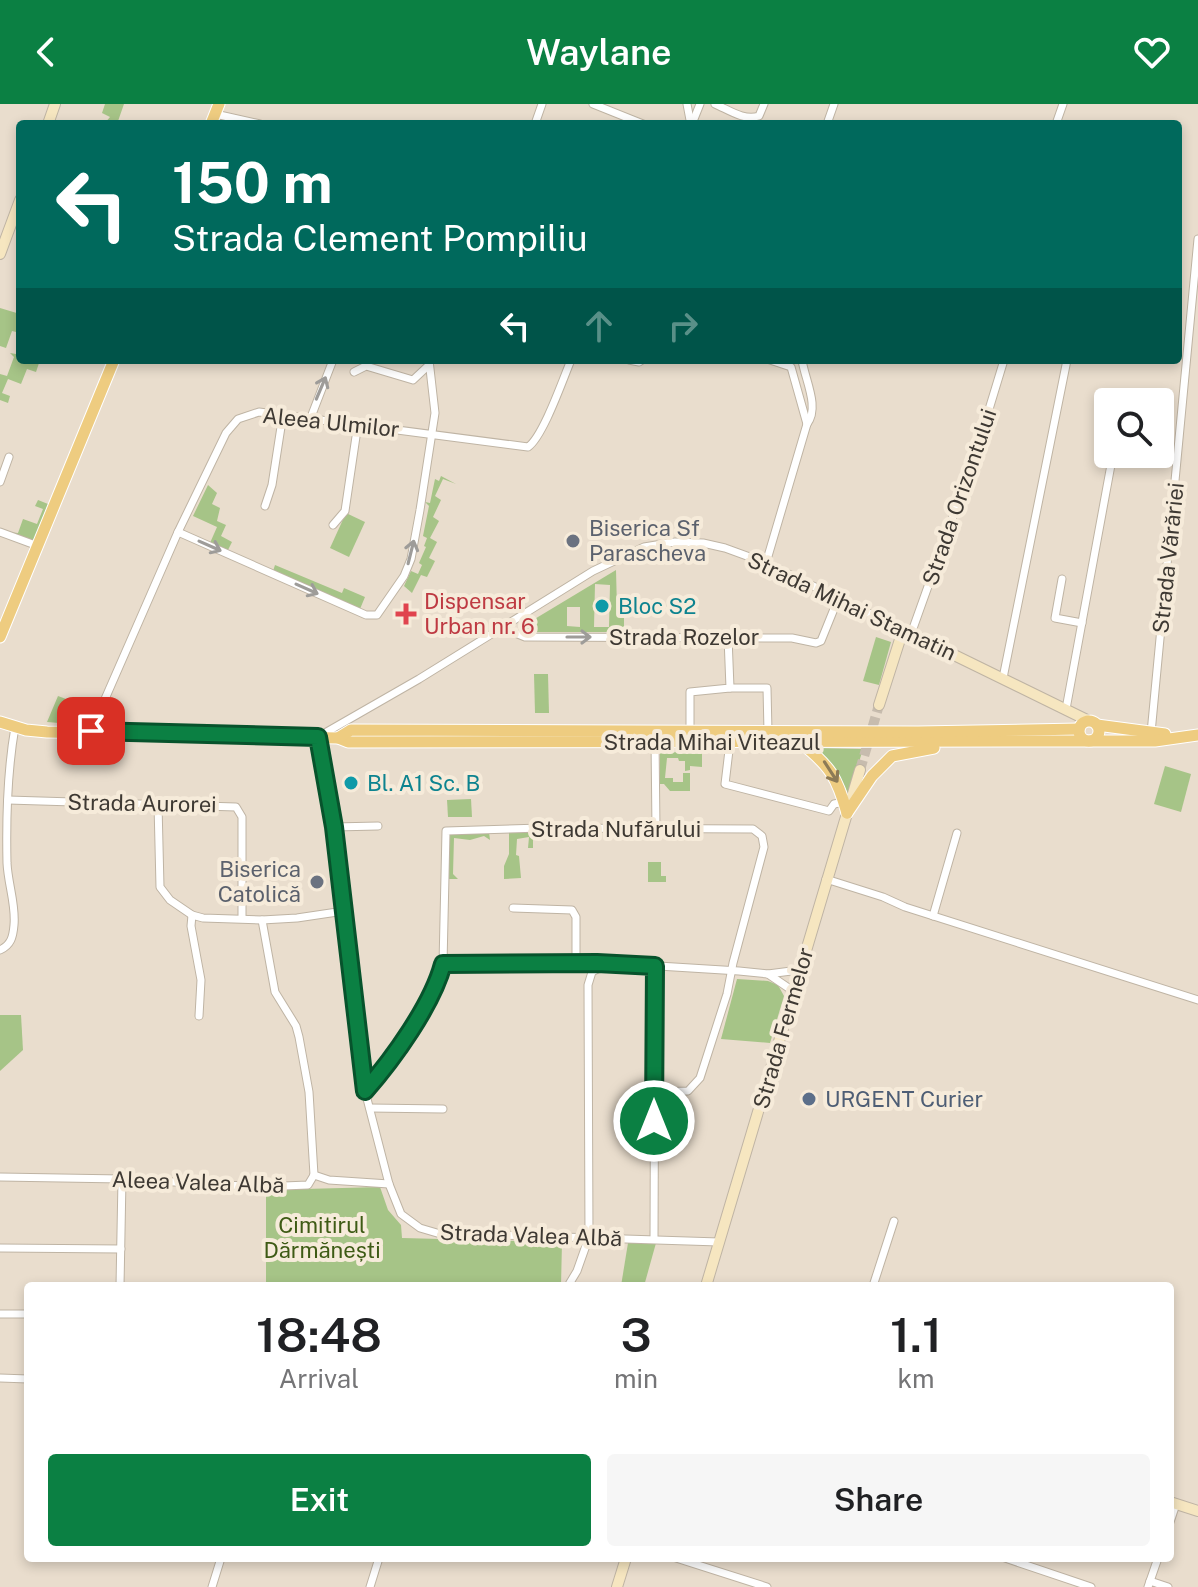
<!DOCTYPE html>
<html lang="en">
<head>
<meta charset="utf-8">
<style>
  :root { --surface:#fff; --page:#f6f6f6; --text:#202124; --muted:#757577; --accent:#0b8043 }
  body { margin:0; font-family:"Public Sans",sans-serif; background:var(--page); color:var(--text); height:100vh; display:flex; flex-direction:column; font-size:30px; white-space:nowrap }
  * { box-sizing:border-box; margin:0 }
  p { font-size:26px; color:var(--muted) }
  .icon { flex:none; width:44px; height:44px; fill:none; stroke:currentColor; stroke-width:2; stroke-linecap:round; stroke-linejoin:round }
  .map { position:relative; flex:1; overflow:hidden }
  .details { position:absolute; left:24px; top:1178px; width:1150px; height:280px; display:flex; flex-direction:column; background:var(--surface); border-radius:8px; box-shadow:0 4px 12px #0003 }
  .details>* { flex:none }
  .guide { position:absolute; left:16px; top:16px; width:1166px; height:244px; border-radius:8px; box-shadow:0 4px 12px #0003; background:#00695c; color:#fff; overflow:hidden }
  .tools { position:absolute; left:1094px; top:284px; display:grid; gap:16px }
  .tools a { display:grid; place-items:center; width:80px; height:80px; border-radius:8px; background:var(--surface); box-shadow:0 4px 12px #0003; font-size:40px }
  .pin { position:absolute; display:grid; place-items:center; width:68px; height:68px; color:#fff; margin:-34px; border-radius:16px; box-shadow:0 4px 12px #0006 }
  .me { position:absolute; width:88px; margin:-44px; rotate:0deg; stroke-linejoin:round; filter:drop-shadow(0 0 6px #0008) }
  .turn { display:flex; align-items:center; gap:28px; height:168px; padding:0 24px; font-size:36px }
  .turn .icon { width:104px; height:104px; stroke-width:2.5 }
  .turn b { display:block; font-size:56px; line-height:68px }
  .lanes { display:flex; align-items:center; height:76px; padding:0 24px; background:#0003; justify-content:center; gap:40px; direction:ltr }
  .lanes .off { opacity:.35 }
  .eta { display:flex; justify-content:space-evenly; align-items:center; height:136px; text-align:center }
  .eta b { font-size:48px; font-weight:600; line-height:56px }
  .button { display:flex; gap:16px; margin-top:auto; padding:16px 24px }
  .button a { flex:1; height:92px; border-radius:8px; background:var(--accent); color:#fff; font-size:32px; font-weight:600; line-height:92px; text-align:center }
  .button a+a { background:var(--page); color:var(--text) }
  header { display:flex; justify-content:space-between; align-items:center; height:104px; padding:0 24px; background:var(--accent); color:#fff; font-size:36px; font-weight:600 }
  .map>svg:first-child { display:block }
  .green { fill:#a6c487; fill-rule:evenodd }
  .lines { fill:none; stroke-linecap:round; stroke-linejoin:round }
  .secondary-tunnel { stroke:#c7bcae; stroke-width:10; stroke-dasharray:10 5; stroke-linecap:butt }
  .street-casing { stroke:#bfb4a4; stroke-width:9 }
  .secondary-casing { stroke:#bfb4a4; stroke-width:12 }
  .primary-casing { stroke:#fff; stroke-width:13 }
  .street { stroke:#fff; stroke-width:7 }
  .secondary { stroke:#f6e6c0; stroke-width:10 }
  .primary { stroke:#eecc80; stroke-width:11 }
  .oneway { stroke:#9e9c99 }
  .oneway2 { stroke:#8d7b56 }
  .route-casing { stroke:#07532c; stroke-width:20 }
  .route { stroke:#0b8043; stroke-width:14 }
  .worship-dot { fill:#6b7280; stroke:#f6ebda; stroke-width:3 }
  .culture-dot { fill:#0f9aa8; stroke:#f6ebda; stroke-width:3 }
  .health-dot { fill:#e0444e; stroke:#f6ebda; stroke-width:3 }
  .service-dot { fill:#5c6f8a; stroke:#f6ebda; stroke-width:3 }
  .labels { text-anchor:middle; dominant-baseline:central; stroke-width:8; stroke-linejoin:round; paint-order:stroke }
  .street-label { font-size:22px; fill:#3e3933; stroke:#f6ebda }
  .worship-label { font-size:22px; fill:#5b616d; stroke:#f6ebda; text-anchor:start }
  .health-label { font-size:22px; fill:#be3a42; stroke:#f6ebda; text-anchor:start }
  .culture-label { font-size:22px; fill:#0d838f; stroke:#f6ebda; text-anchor:start }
  .service-label { font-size:22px; fill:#4e5e75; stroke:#f6ebda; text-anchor:start }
  .park-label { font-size:22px; fill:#3e5b15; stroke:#f6ebda }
</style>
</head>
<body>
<header><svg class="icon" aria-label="back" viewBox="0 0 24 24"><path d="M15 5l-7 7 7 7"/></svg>Waylane<svg class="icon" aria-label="heart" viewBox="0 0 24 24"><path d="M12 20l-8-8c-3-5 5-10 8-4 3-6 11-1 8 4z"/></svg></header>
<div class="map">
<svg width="1198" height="1483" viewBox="0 0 1198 1483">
  <rect width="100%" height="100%" fill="#e9ddcd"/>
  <!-- green -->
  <g class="green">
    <polygon points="105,0 124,0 117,20 104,20 110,13 102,9"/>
    <polygon points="0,204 20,210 20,229 12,227 6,244 0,242"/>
    <polygon points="19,243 20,256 39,259 36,268 27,265 21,280 8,275 2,289 10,292 8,299 0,296 0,270 7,272 14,253 10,249 16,250"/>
    <polygon points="441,372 456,380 443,375 435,392 441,396 433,413 439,417 430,434 437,438 429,454 435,457 427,473 421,471 412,489 404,482 411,467 418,470 422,461 419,459 426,443 424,442 427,434 423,432 429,402 425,398 430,399 435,375 439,377"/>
    <polygon points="208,381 217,389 212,400 220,404 217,417 226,421 221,432 232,438 228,446 210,439 217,423 193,412"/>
    <polygon points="38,396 48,400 34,437 7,428 18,429 23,415 37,420 43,405 35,402"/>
    <polygon points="346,409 365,418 349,453 330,444"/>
    <polygon points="275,461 342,489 344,484 365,493 360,505 273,467"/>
    <path d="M616,466L617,505L637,506V512H624V524L632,525L634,528H531L525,525L524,516L530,512L533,516ZM595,480L610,481L609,523H594ZM567,503H580V523L567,522Z"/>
    <polygon points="876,533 891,538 879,581 863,577"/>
    <polygon points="534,570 548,570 549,609 535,609"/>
    <path d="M58,592L93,605C86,626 66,619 47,618Z"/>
    <polygon points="815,644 863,645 849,691 834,664"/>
    <polygon points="702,647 702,663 690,662 690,666 685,667 685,657 679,657 678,654 667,654 665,674 673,674 673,678 683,678 683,669 690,669 690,687 670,687 664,680 660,680 660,649"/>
    <polygon points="1165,662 1191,670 1181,708 1154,700"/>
    <polygon points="471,695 472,713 448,713 447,696"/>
    <polygon points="489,728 490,736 484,732 470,736 454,734 453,770 458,775 448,775 449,731"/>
    <polygon points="509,728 533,728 533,744 528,744 529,733 517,735 516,751 519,752 521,774 504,775 504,762 509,750"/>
    <polygon points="648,758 661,758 661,772 666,772 666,778 648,778"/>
    <polygon points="737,875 768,877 778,881 784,892 770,939 721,935"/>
    <polygon points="0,911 21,911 23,946 0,967"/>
    <polygon points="380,1083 388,1106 401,1121 402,1134 562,1138 561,1182 266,1182 266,1086"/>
    <polygon points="628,1139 656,1139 644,1182 621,1182"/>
  </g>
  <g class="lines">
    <!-- secondary-tunnel -->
    <polyline class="secondary-tunnel" points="860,666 879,601"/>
    <!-- street casing -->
    <g class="street-casing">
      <g id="street">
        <polyline points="593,0 643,20"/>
        <polyline points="687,0 690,16 693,17"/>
        <path d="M715,0C729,6 744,17 759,12L764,0"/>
        <polyline points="215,10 260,20"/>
        <polyline points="535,20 542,0"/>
        <polyline points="692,20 700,0"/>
        <polyline points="827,20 834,0"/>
        <polyline points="1056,20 1063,0"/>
        <polyline points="629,256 639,258 642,256"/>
        <path d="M802,256C805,276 820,303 807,320"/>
        <polyline points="354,268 366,262 413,276 429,261"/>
        <polyline points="311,313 333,256"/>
        <polyline points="0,378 9,353"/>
        <polyline points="265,402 272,381 283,310"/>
        <polyline points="333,421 345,407 358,319"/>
        <polyline points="0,428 38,442"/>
        <polyline points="178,428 366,511 377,511 404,472 411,455 420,406 435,309 429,256"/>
        <polyline points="766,459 807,320 791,263 770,256"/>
        <polyline points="1062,475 1055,514 1082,519"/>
        <polyline points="503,524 525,533 792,534 816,539 821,537 838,495"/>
        <polyline points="911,530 976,348 1004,256"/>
        <polyline points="1003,574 1067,256"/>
        <polyline points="730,584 767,584 768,628"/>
        <polyline points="1066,605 1113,350"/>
        <path d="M91,627L178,428L226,329L238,315L259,308L528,343C543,333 563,275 571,256"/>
        <polyline points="690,628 690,588 730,584 728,533"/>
        <polyline points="1151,629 1198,135"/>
        <polyline points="655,635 656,725"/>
        <polyline points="730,638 725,680 829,707 834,700 844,698"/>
        <polyline points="8,696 236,703 242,713 242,814"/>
        <polyline points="158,700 160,783 170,796 192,811 203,814 262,816 297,814 344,807"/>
        <polyline points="334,723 378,722"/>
        <polyline points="826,775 883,793 905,803 1198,896"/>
        <polyline points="513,804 572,806 576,813 576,859"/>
        <polyline points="192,811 191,822 201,876 199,912"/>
        <polyline points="933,812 957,729"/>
        <polyline points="262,816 275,888 296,922 299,933 309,988 314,1071"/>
        <path d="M0,846C11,841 13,833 14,821C16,801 8,780 7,759C6,714 7,669 15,623"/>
        <polyline points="443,860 610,859 739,867 768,870 793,887"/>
        <polyline points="768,870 799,866"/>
        <path d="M365,987C388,960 429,905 440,871L443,860L446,727L541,724L753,725L762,732L764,743L733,859L727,890L700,974L688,987L654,988"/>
        <polyline points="370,1004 443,1005"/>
        <polyline points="314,1071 329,1076 389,1080"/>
        <polyline points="0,1073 122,1075 259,1083 308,1081 314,1071"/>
        <polyline points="654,1134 655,862"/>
        <polyline points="719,1138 437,1129 420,1124 401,1110 389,1080 365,987 334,723 318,633 419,575 593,467 644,443 675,438 703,439 725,444 766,459 903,526"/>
        <polyline points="0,1144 121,1145"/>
        <polyline points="120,1182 122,1075"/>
        <polyline points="568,1182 577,1167 589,1133 588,881 592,868 605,861"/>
        <polyline points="873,1182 894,1117"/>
        <polyline points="0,1210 28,1210"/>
        <polyline points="0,1274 28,1275"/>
        <polyline points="1170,1418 1176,1400"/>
        <polyline points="676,1454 767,1483"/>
        <polyline points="1005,1454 1091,1483"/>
        <polyline points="1150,1477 1168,1483"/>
        <polyline points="212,1483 221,1454"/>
        <polyline points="370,1483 379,1454"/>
        <polyline points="1148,1483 1158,1454"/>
      </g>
    </g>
    <!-- secondary casing -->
    <g class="secondary-casing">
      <g id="secondary">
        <polyline points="48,20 55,0"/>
        <polyline points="0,150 20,96"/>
        <polyline points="879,601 903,526 1089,617"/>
        <polyline points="706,1182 860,666"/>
        <polyline points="1170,1398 1198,1407"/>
        <polyline points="617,1483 626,1454"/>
      </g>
    </g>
    <!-- primary casing -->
    <g class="primary-casing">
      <g id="primary">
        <polyline points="211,20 219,0"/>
        <polyline points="0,533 114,256"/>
        <circle cx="1089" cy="627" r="10"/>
        <polyline points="0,618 26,626 47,628 338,634 348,638 1087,637"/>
        <polyline points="1097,621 1165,630"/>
        <polyline points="338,634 351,626 918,628 1079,625"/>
        <polyline points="1090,637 1155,637 1198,631"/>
        <path d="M801,639C830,662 837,673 847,709"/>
        <polyline points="847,709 872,672 892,652 934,644"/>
      </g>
    </g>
    <!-- street -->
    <use href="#street" class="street"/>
    <!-- secondary -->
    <use href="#secondary" class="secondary"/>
    <!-- primary -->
    <use href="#primary" class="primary"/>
  </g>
  <!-- one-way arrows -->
  <defs><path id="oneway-shaft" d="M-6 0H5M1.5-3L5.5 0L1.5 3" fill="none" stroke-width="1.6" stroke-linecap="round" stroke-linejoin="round" transform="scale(2)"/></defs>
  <g class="oneway">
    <use href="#oneway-shaft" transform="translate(321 284) rotate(-67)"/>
    <use href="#oneway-shaft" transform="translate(210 442) rotate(24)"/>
    <use href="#oneway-shaft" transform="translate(411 448) rotate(-76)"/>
    <use href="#oneway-shaft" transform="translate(307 485) rotate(24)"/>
    <use href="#oneway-shaft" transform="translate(579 533)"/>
  </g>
  <use class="oneway2" href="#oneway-shaft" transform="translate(831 668) rotate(57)"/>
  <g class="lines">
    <!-- route casing -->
    <g class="route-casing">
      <path id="route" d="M91,627L318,633L334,723L365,987C393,955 432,901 443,860L597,859L655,862L654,1017"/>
    </g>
    <!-- route -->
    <use href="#route" class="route"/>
  </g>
  <!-- markers -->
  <g class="worship-dot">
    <circle cx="573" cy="437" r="8"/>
    <circle cx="317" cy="778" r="8"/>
  </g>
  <g class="culture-dot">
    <circle cx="602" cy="502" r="8"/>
    <circle cx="351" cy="679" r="8"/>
  </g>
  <path class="health-dot" d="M402 498h8v8h8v8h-8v8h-8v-8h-8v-8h8z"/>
  <circle class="service-dot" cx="809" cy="995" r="8"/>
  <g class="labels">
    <!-- street labels -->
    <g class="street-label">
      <text transform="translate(331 318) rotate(6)">Aleea Ulmilor</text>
      <text transform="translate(959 393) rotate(-71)">Strada Orizontului</text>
      <text transform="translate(1168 454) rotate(-84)">Strada Vărăriei</text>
      <text transform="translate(852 502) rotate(25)">Strada Mihai Stamatin</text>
      <text x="684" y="533">Strada Rozelor</text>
      <text x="712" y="638">Strada Mihai Viteazul</text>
      <text transform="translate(142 699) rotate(1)">Strada Aurorei</text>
      <text x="616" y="725">Strada Nufărului</text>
      <text transform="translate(783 924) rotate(-74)">Strada Fermelor</text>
      <text transform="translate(198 1078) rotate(2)">Aleea Valea Albă</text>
      <text transform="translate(531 1131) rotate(2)">Strada Valea Albă</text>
    </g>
    <!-- worship labels -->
    <g class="worship-label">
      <text x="589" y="424">Biserica Sf<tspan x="589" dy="25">Parascheva</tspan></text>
      <text x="301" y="765" text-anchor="end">Biserica<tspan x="301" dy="25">Catolică</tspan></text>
    </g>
    <!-- health labels -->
    <g class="health-label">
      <text x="424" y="497">Dispensar<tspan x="424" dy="25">Urban nr. 6</tspan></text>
    </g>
    <!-- culture labels -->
    <g class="culture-label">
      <text x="618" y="502">Bloc S2</text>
      <text x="367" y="679">Bl. A1 Sc. B</text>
    </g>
    <!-- service labels -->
    <g class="service-label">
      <text x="825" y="995">URGENT Curier</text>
    </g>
    <!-- park labels -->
    <g class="park-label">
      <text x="322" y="1121">Cimitirul<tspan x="322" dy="25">Dărmănești</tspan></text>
    </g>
  </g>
</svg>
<div class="tools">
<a><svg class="icon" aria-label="search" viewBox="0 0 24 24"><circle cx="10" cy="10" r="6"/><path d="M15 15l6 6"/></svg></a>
</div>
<div class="pin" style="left:91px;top:627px;background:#d93025"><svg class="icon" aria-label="arrive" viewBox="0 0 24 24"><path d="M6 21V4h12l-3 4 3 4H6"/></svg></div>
<svg class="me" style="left:654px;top:1017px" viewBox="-20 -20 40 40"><circle r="17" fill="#0b8043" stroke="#fff" stroke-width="3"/><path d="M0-11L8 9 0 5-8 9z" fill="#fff"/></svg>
<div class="guide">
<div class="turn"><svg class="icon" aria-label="left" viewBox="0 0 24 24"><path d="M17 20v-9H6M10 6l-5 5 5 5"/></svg><div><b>150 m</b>Strada Clement Pompiliu</div></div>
<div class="lanes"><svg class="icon" aria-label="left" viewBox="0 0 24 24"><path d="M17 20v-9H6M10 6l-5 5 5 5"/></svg><svg class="icon off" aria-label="ahead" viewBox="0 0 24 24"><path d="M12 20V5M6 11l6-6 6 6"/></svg><svg class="icon off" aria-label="right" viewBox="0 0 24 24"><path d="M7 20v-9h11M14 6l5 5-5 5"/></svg></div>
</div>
<section class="details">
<div class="eta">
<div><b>18:48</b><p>Arrival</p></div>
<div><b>3</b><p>min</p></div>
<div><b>1.1</b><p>km</p></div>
</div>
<div class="button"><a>Exit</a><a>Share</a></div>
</section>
</div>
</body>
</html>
